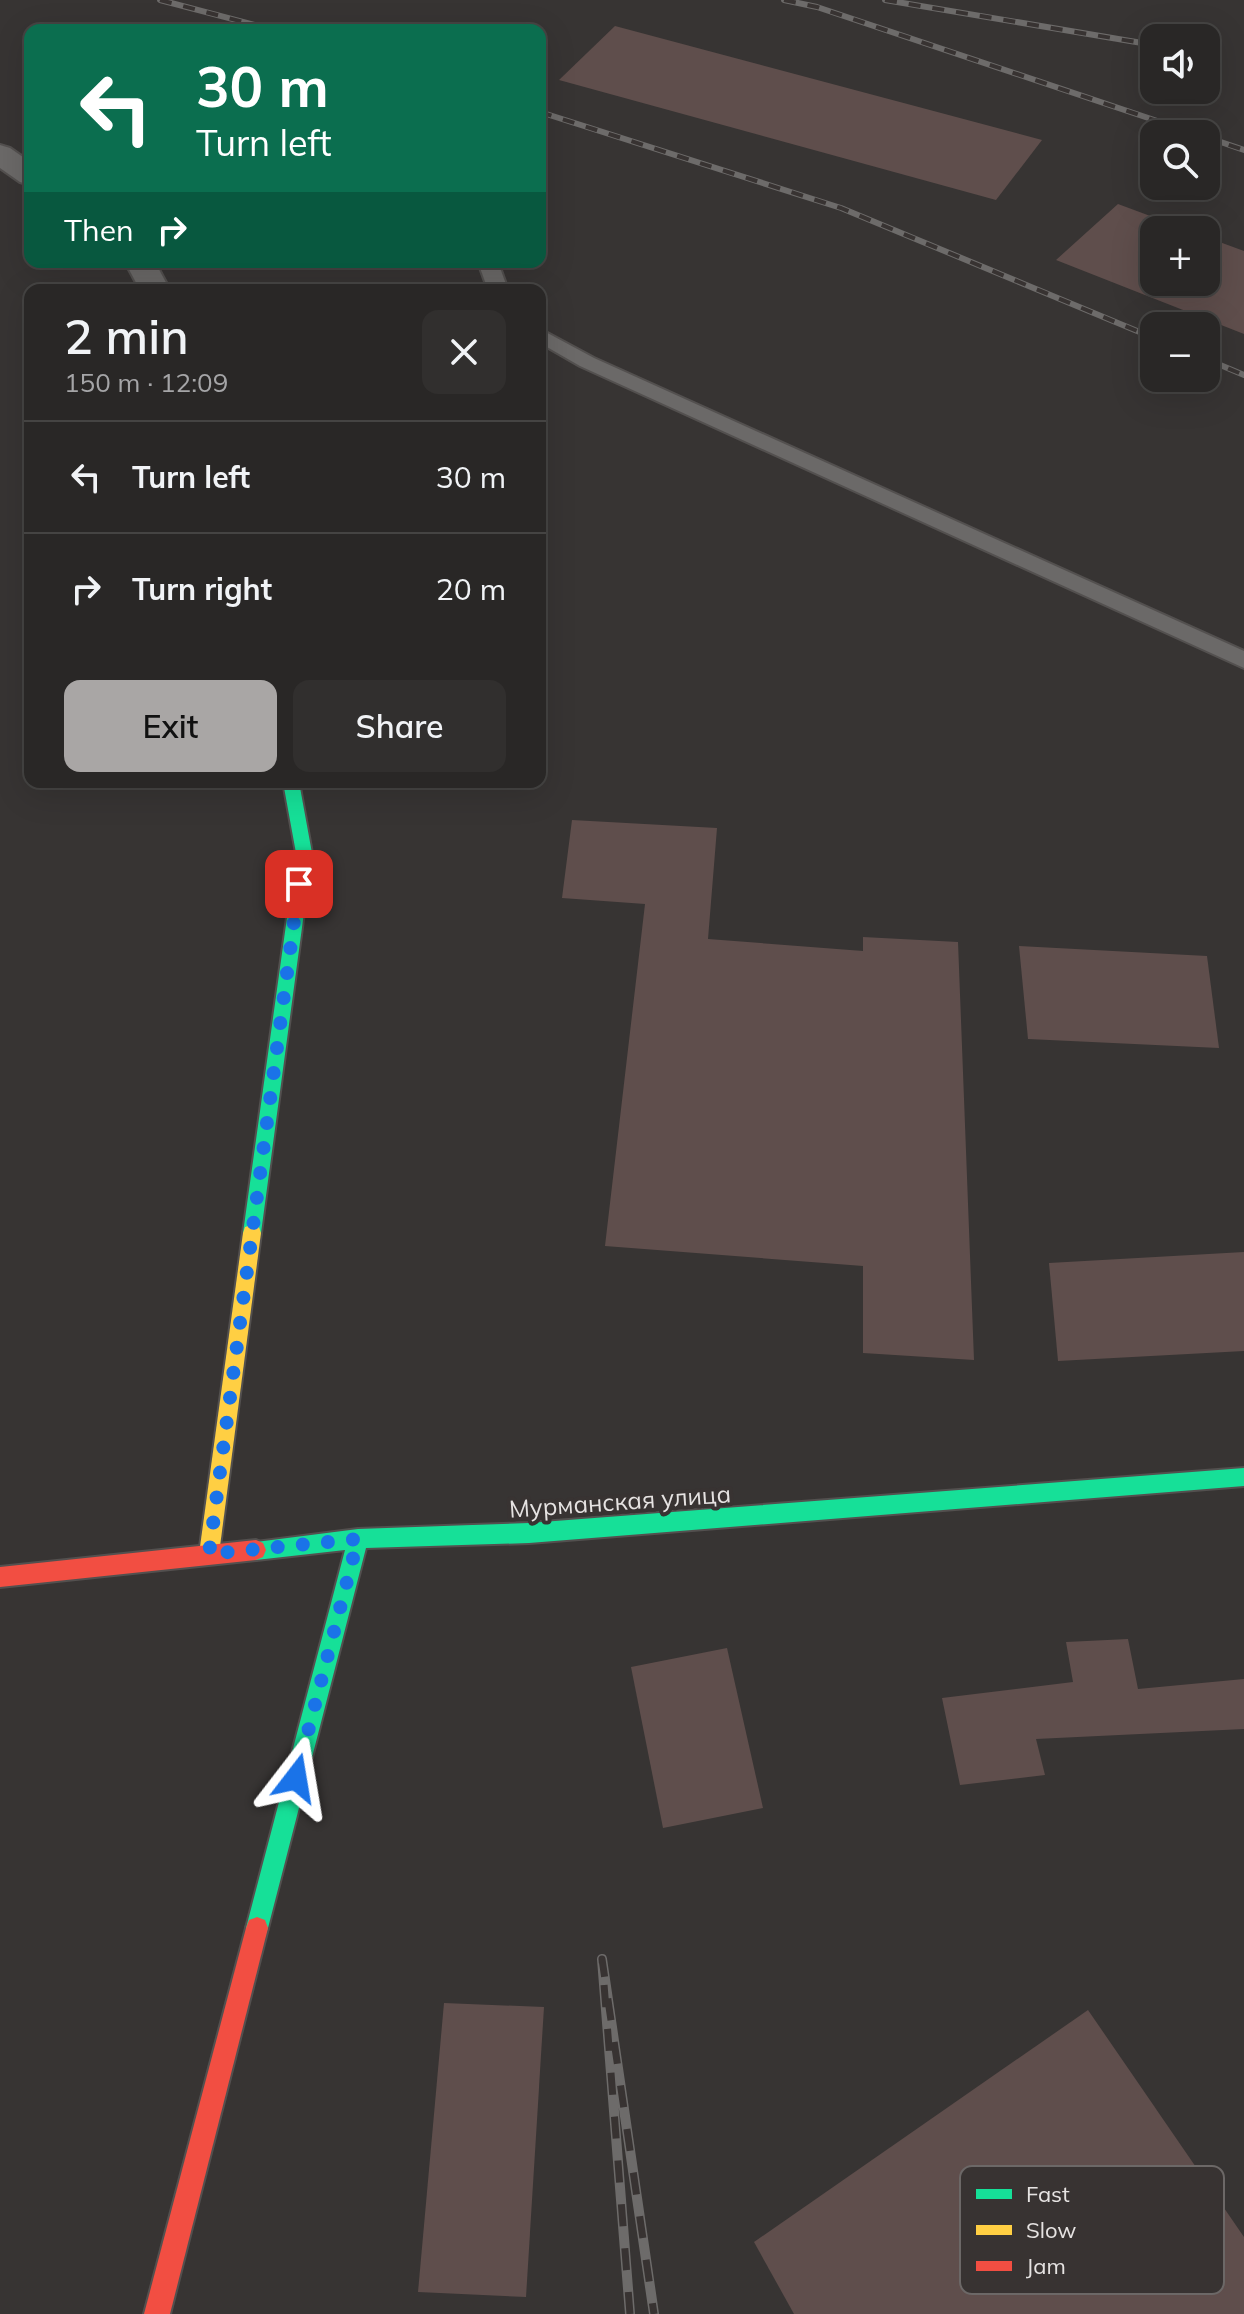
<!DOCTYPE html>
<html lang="en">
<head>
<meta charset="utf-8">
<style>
  :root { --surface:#292726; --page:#312f2e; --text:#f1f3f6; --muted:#a5a5a7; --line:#454443; --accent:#a9a6a5 }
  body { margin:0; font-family:Mulish,sans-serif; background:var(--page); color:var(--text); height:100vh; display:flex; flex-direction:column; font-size:30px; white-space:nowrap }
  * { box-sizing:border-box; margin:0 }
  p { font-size:26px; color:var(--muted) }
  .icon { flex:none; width:44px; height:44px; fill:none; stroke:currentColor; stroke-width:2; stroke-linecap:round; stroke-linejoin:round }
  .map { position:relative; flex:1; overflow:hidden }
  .side { position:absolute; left:24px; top:284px; width:522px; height:504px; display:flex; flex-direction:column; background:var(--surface); border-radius:16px; box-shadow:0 8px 32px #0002,0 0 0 2px var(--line) }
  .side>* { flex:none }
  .guide { position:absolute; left:24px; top:24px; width:522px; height:244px; border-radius:16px; box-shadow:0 8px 32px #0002,0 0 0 2px var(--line); background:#0b6e4f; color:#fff; overflow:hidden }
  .tools { position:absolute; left:1140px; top:24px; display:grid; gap:16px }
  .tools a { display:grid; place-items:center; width:80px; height:80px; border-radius:16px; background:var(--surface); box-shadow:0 8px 32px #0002,0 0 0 2px var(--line); font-size:40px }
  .pin { position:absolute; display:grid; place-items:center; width:68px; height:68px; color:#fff; margin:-34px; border-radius:16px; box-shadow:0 4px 12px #0006 }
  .me { position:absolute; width:88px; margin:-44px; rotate:14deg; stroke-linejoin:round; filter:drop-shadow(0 0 6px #0008) }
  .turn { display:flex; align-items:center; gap:28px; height:168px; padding:0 40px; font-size:36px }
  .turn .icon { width:104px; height:104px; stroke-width:2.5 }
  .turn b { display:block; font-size:56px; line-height:68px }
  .then { display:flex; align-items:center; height:76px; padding:0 40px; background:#0003; gap:16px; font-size:30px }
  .round { display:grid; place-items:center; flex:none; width:84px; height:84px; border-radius:16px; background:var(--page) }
  .summary { display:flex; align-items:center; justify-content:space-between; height:136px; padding:0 40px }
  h1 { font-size:48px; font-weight:600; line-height:60px }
  .action { display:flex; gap:16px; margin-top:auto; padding:16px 40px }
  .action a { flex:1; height:92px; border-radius:16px; background:var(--accent); color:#111; font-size:32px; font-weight:600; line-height:92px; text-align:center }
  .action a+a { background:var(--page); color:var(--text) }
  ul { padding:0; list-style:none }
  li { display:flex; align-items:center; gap:24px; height:112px; padding:0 40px; border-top:2px solid var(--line) }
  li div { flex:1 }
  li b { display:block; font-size:30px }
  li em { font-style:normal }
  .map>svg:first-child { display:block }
  .building { fill:#5f4e4c }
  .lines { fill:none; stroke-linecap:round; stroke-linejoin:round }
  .lane-casing { stroke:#53504f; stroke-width:4 }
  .street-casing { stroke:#53504f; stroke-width:4 }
  .fast-casing { stroke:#53504f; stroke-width:4 }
  .slow-casing { stroke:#53504f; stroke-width:4 }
  .jam-casing { stroke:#53504f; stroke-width:4 }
  .lane { fill:#6b6968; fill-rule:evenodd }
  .street { fill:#6b6968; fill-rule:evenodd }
  .fast { fill:#16e098; fill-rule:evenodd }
  .slow { fill:#ffcf43; fill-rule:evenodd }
  .jam { fill:#f24e42; fill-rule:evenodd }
  .rail-far1-casing { stroke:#6d6b6a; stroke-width:6 }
  .rail-casing { stroke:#6d6b6a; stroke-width:10 }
  .rail-far1 { stroke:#383332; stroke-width:4; stroke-dasharray:12; stroke-linecap:butt }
  .rail { stroke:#383332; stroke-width:7; stroke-dasharray:22; stroke-linecap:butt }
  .route { stroke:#1a73e8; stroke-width:14; stroke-dasharray:0 25.2 }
  .labels { text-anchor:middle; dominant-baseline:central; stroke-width:8; stroke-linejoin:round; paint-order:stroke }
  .street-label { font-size:24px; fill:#e6e3e2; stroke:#383332 }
  .key { fill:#383332; stroke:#6c6867; stroke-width:2 }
  .key-label { font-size:22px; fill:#e6e3e2 }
</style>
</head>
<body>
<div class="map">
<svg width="1244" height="2314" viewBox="0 0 1244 2314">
  <rect width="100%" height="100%" fill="#373433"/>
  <!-- building -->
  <g class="building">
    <polygon points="615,26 1042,140 996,200 559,80"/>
    <polygon points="1118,204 1188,230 1154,230 1154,282 1206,282 1206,237 1244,251 1244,334 1056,260"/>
    <polygon points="572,820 717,828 708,939 863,951 863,937 958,942 974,1360 863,1353 863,1266 605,1246 645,904 562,898"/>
    <polygon points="1019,946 1207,956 1219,1048 1028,1039"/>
    <polygon points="1244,1252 1244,1351 1058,1361 1049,1263"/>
    <polygon points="1128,1639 1138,1689 1244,1679 1244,1729 1036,1739 1045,1775 960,1785 942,1698 1073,1682 1066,1642"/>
    <polygon points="727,1648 763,1808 663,1828 631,1667"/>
    <polygon points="444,2003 544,2007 526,2297 418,2292"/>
    <polygon points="1088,2010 1244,2237 1244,2314 794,2314 754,2242"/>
  </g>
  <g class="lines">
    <!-- lane casing -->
    <g class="lane-casing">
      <g id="lane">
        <polygon points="478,262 498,262 508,290 488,290"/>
        <polygon points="540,329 594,358 1244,651 1244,668 580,366 540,343"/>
      </g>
    </g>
    <!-- street casing -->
    <g class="street-casing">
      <g id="street">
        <polygon points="0,145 10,148 30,162 30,185 20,182 0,168"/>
        <polygon points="125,262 155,262 170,290 140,290"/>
      </g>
    </g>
    <!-- fast casing -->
    <g class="fast-casing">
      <g id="fast">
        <polygon points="283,782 299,782 312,853 261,1233 259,1239 252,1241 245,1239 243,1233 296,853"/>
        <polygon points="1244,1468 1244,1486 529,1543 366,1548 268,1928 265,1936 257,1939 249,1936 246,1928 345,1550 256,1560 249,1557 246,1550 249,1543 358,1529 529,1523"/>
      </g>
    </g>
    <!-- slow casing -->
    <g class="slow-casing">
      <polygon id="slow" points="252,1225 259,1227 261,1233 219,1554 216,1561 209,1564 202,1561 199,1554 243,1233 245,1227"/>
    </g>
    <!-- jam casing -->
    <g class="jam-casing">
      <g id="jam">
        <polygon points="256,1540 263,1543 266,1550 263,1557 256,1560 0,1587 0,1567"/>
        <polygon points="257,1917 265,1920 268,1928 170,2314 144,2314 246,1928 249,1920"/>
      </g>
    </g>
    <!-- lane -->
    <use href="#lane" class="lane"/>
    <!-- street -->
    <use href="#street" class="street"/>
    <!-- fast -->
    <use href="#fast" class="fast"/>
    <!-- slow -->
    <use href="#slow" class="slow"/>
    <!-- jam -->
    <use href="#jam" class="jam"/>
    <!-- rail-far1 casing -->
    <g class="rail-far1-casing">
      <g id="rail-far1">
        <polyline points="160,0 274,30"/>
        <polyline points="784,0 817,7 1196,134"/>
        <polyline points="885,0 1154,45"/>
        <polyline points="540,112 841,208 1154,338"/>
        <polyline points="1206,137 1244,150"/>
        <polyline points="1206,359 1244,375"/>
      </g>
    </g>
    <!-- rail casing -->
    <g class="rail-casing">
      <polyline id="rail" points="630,2314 602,1959 654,2314"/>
    </g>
    <!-- rail-far1 -->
    <use href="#rail-far1" class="rail-far1"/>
    <!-- rail -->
    <use href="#rail" class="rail"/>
  </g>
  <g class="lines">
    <!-- route -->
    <polyline class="route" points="296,1778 358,1539 209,1554 299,884"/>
  </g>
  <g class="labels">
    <!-- street labels -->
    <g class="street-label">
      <text transform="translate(620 1501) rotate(-4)">Мурманская улица</text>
    </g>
  </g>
  <!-- legend -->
  <rect x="960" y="2166" width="264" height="128" rx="12" class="key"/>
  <rect x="976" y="2189" width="36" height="10" fill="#16e098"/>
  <rect x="976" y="2225" width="36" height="10" fill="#ffcf43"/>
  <rect x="976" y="2261" width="36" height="10" fill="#f24e42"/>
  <g class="key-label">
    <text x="1026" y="2202">Fast</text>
    <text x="1026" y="2238">Slow</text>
    <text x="1026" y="2274">Jam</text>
  </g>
</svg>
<div class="tools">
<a><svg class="icon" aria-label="sound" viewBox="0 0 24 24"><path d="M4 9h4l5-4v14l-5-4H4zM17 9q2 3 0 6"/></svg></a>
<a><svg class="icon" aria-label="search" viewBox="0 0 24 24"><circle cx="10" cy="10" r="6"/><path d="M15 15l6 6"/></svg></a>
<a>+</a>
<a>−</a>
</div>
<div class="pin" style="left:299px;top:884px;background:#d93025"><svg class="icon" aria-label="arrive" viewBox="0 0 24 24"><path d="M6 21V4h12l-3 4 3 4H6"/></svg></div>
<svg class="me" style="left:296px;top:1778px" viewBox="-20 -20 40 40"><path d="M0-17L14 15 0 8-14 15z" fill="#1a73e8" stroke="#fff" stroke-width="4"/></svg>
<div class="guide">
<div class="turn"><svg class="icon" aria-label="left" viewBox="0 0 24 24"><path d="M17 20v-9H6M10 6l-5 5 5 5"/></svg><div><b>30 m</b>Turn left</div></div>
<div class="then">Then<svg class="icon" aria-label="right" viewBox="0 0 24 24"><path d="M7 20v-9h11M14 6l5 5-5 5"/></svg></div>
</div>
<section class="side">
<div class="summary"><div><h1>2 min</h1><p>150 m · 12:09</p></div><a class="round"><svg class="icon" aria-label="close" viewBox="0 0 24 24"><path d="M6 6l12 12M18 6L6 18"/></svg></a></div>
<ul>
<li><svg class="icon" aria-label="left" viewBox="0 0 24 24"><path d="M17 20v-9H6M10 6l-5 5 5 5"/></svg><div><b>Turn left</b></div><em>30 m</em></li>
<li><svg class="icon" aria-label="right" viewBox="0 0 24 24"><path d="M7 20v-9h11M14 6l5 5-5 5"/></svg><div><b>Turn right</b></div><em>20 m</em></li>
</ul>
<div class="action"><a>Exit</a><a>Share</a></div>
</section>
</div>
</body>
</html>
